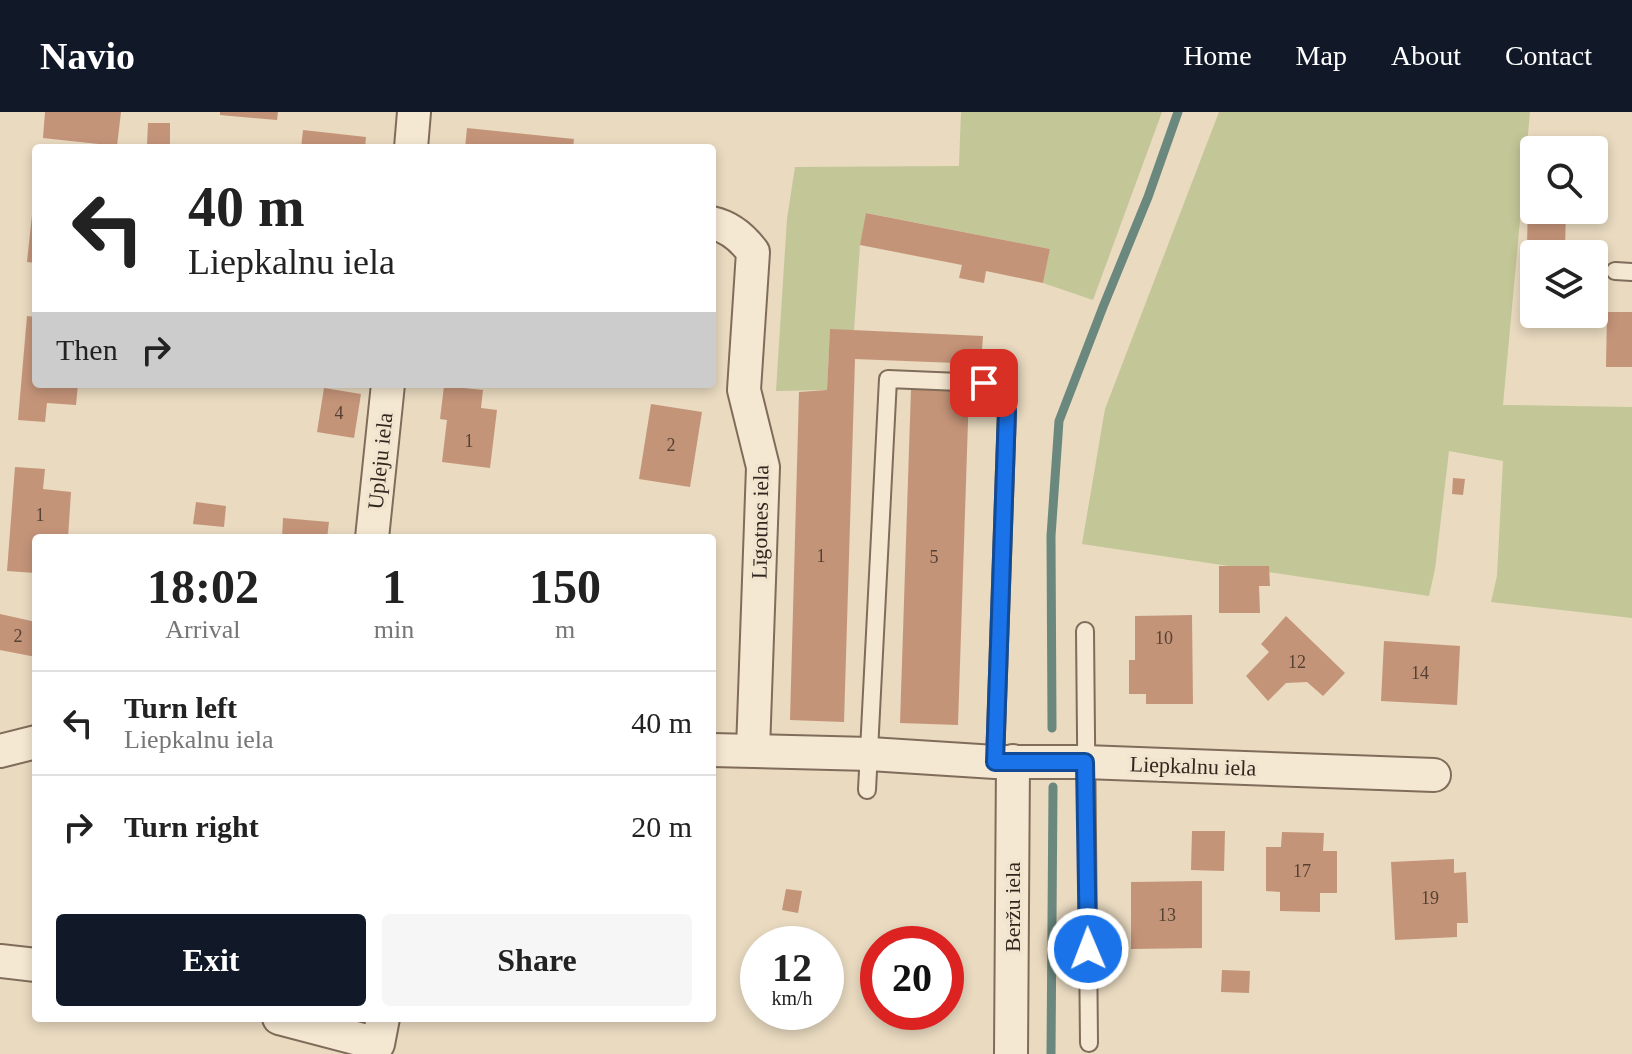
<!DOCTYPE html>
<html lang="en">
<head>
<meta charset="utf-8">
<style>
  :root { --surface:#fff; --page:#f6f6f6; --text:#222; --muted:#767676; --line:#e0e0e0; --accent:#111827 }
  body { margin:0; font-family:Georgia,serif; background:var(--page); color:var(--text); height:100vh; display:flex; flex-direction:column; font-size:30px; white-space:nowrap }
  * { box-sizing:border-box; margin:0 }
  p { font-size:26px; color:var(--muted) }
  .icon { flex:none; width:44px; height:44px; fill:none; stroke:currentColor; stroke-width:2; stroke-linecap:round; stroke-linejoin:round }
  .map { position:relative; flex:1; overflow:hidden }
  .details { position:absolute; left:32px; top:422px; width:684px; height:488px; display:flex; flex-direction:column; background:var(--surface); border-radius:8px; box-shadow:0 4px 12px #0003 }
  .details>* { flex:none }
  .hud { position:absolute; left:32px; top:32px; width:684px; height:244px; border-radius:8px; box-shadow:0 4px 12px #0003; background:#fff; color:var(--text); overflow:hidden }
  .tools { position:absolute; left:1520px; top:24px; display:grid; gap:16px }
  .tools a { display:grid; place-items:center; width:88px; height:88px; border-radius:8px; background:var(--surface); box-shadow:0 4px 12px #0003; font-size:40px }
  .speed { position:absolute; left:740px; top:814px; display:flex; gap:16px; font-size:40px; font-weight:700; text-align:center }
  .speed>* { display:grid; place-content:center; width:104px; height:104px; border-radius:50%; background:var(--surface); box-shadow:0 4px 12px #0003; line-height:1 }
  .speed small { font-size:20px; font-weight:400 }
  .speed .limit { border:12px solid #d22; background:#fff; color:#111 }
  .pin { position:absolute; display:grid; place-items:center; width:68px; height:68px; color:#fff; margin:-34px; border-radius:16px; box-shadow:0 4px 12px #0006 }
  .me { position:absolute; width:88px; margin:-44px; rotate:359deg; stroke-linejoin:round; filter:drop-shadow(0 0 6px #0008) }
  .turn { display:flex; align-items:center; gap:28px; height:168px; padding:0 24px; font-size:36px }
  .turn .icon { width:104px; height:104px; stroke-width:2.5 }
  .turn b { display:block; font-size:56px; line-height:68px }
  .then { display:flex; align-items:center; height:76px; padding:0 24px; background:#0003; gap:16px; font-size:30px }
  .eta { display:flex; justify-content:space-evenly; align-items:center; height:136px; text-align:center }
  .eta b { font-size:48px; font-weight:600; line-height:56px }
  .button { display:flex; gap:16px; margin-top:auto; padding:16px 24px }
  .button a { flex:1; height:92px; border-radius:8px; background:var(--accent); color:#fff; font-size:32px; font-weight:600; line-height:92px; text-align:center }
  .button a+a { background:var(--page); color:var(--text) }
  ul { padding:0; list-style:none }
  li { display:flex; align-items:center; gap:24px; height:104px; padding:0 24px; border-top:2px solid var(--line) }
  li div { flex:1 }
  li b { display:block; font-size:30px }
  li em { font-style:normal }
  header { display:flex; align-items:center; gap:48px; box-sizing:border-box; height:112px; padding:0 40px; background:var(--accent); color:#fff }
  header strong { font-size:38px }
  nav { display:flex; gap:44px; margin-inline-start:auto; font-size:28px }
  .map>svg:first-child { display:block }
  .green { fill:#c3c696 }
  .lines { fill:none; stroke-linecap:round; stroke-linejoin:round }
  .stream { stroke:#6b887f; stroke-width:9 }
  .building { fill:#c49479 }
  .service-casing { stroke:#806c5a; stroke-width:20 }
  .minor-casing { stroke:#806c5a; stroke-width:36 }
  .service { stroke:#f5e8d2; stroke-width:16 }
  .minor { stroke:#f5e8d2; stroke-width:32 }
  .route-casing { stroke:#114b97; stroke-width:20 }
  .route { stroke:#1a73e8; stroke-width:14 }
  .labels { text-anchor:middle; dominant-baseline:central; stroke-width:7; stroke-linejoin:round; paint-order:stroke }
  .number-label { font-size:18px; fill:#564234 }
  .street-label { font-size:22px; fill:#31261d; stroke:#f1e5cf }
</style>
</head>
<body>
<header>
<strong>Navio</strong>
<nav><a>Home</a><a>Map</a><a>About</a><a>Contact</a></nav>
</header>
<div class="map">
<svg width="1632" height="942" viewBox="0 0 1632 942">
  <rect width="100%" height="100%" fill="#e9dac0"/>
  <!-- green -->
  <g class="green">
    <polygon points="961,0 1162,0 1093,188 1043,171 1050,137 867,101 860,133 854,218 830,218 827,278 776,279 787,107 795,55 959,54"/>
    <polygon points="1219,0 1530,0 1503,293 1632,295 1632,506 1491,490 1497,464 1503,349 1449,339 1435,457 1429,484 1082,432 1105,297"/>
  </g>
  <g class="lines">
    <!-- stream -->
    <g class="stream">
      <polyline points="1052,616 1051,424 1059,309 1103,195 1148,85 1178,0"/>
      <polyline points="1051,942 1053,675"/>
    </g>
  </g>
  <!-- building -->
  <g class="building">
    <polygon points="45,0 121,0 117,34 43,26"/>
    <polygon points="220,0 278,0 277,8 220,3"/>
    <polygon points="148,11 170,11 170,33 147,33"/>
    <polygon points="467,16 574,27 573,36 465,36"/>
    <polygon points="303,18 366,25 365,36 301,36"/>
    <polygon points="1529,39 1534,39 1534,98 1566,98 1565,136 1527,135"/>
    <polygon points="34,84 36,84 36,151 27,150"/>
    <polygon points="866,101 1050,137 1043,171 986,159 984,171 959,166 962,153 860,133"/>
    <polygon points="1607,200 1632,200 1632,255 1606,255"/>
    <polygon points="27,204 36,205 36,272 78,272 76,293 47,291 45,310 18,308"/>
    <polygon points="830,217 983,224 981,252 855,247 844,610 790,608 799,280 827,278"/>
    <polygon points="444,274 483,278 481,296 497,298 490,356 442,350 447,308 440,307"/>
    <polygon points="324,276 361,282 354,326 317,320"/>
    <polygon points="911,277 969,279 958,613 900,611"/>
    <polygon points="651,292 702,300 690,375 639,367"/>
    <polygon points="15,355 45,357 43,377 71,380 68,426 36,426 35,461 7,459"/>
    <polygon points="1453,366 1465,367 1463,383 1452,382"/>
    <polygon points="196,390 226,394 224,415 193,412"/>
    <polygon points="283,406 329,410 327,426 282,426"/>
    <polygon points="1219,454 1269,454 1270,474 1259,474 1260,501 1219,501"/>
    <polygon points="0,502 36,510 36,545 0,538"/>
    <polygon points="1192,503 1193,592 1146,592 1146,582 1129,582 1129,548 1135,548 1135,504"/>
    <polygon points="1286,504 1345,561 1323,584 1307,570 1286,571 1268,589 1246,564 1269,540 1261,532"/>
    <polygon points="1384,529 1460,534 1457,593 1381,589"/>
    <polygon points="1192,719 1225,719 1224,759 1191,758"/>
    <polygon points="1282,720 1324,721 1323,739 1337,739 1337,781 1320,781 1320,800 1280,799 1280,780 1266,779 1266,735 1281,735"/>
    <polygon points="1454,747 1454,761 1466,760 1468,811 1457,811 1457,825 1395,828 1391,750"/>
    <polygon points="1202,769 1202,836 1131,837 1131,770"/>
    <polygon points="786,777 802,779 798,801 782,798"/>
    <polygon points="1222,858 1250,859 1249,881 1221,880"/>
  </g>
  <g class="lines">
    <!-- service casing -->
    <g class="service-casing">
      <g id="service">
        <polyline points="1615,159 1632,160"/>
        <polyline points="1085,519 1089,931"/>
        <polyline points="867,678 888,267 984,271 1007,299 995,650"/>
      </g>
    </g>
    <!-- minor casing -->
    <g class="minor-casing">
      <g id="minor">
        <polyline points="411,36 414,0"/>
        <path d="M712,111C730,115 742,125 753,140L744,278L763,355L753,638"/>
        <polyline points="372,426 388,272"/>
        <polyline points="712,638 870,642 995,650 1085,650 1434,663"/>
        <polyline points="0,639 36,630"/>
        <polyline points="0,849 36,853"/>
        <polyline points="279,906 378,932 383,906"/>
        <polyline points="1011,942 1013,649"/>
      </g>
    </g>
    <!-- service -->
    <use href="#service" class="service"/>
    <!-- minor -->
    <use href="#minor" class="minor"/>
  </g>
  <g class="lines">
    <!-- route casing -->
    <g class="route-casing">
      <polyline id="route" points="984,271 1007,299 995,650 1085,650 1088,837"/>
    </g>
    <!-- route -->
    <use href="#route" class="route"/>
  </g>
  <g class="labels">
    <!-- number labels -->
    <g class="number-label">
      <text x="339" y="301">4</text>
      <text x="469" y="329">1</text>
      <text x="671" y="333">2</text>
      <text x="40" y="403">1</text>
      <text x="821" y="444">1</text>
      <text x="934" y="445">5</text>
      <text x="18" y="524">2</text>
      <text x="1164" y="526">10</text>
      <text x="1297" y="550">12</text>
      <text x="1420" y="561">14</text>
      <text x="1302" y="759">17</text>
      <text x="1430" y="786">19</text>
      <text x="1167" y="803">13</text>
    </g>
    <!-- street labels -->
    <g class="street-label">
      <text transform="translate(380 349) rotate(-84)">Upleju iela</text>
      <text transform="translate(760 410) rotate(-89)">Līgotnes iela</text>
      <text transform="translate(1193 654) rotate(2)">Liepkalnu iela</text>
      <text transform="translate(1012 795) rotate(-90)">Beržu iela</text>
    </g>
  </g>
</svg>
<div class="tools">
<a><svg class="icon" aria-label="search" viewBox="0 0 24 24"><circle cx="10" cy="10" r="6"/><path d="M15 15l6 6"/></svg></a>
<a><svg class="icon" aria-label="layers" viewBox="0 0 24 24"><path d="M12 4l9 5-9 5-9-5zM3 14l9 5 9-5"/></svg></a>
</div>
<div class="speed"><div>12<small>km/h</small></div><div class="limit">20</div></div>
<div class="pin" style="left:984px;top:271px;background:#d93025"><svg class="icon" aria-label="arrive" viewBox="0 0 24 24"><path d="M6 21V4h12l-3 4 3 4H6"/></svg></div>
<svg class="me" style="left:1088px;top:837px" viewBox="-20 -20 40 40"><circle r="17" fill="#1a73e8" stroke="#fff" stroke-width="3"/><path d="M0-11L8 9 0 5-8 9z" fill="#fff"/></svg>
<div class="hud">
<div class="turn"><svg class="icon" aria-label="left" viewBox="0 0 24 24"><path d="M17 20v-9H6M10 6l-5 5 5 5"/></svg><div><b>40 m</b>Liepkalnu iela</div></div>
<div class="then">Then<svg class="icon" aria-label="right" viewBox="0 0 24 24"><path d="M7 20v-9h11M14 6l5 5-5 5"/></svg></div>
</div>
<section class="details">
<div class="eta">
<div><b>18:02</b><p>Arrival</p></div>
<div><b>1</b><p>min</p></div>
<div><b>150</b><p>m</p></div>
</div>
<ul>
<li><svg class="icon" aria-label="left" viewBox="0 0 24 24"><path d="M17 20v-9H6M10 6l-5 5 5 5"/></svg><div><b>Turn left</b><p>Liepkalnu iela</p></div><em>40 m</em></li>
<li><svg class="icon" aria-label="right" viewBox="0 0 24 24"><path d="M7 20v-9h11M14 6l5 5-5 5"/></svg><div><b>Turn right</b></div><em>20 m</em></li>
</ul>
<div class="button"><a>Exit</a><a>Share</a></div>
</section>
</div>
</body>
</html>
